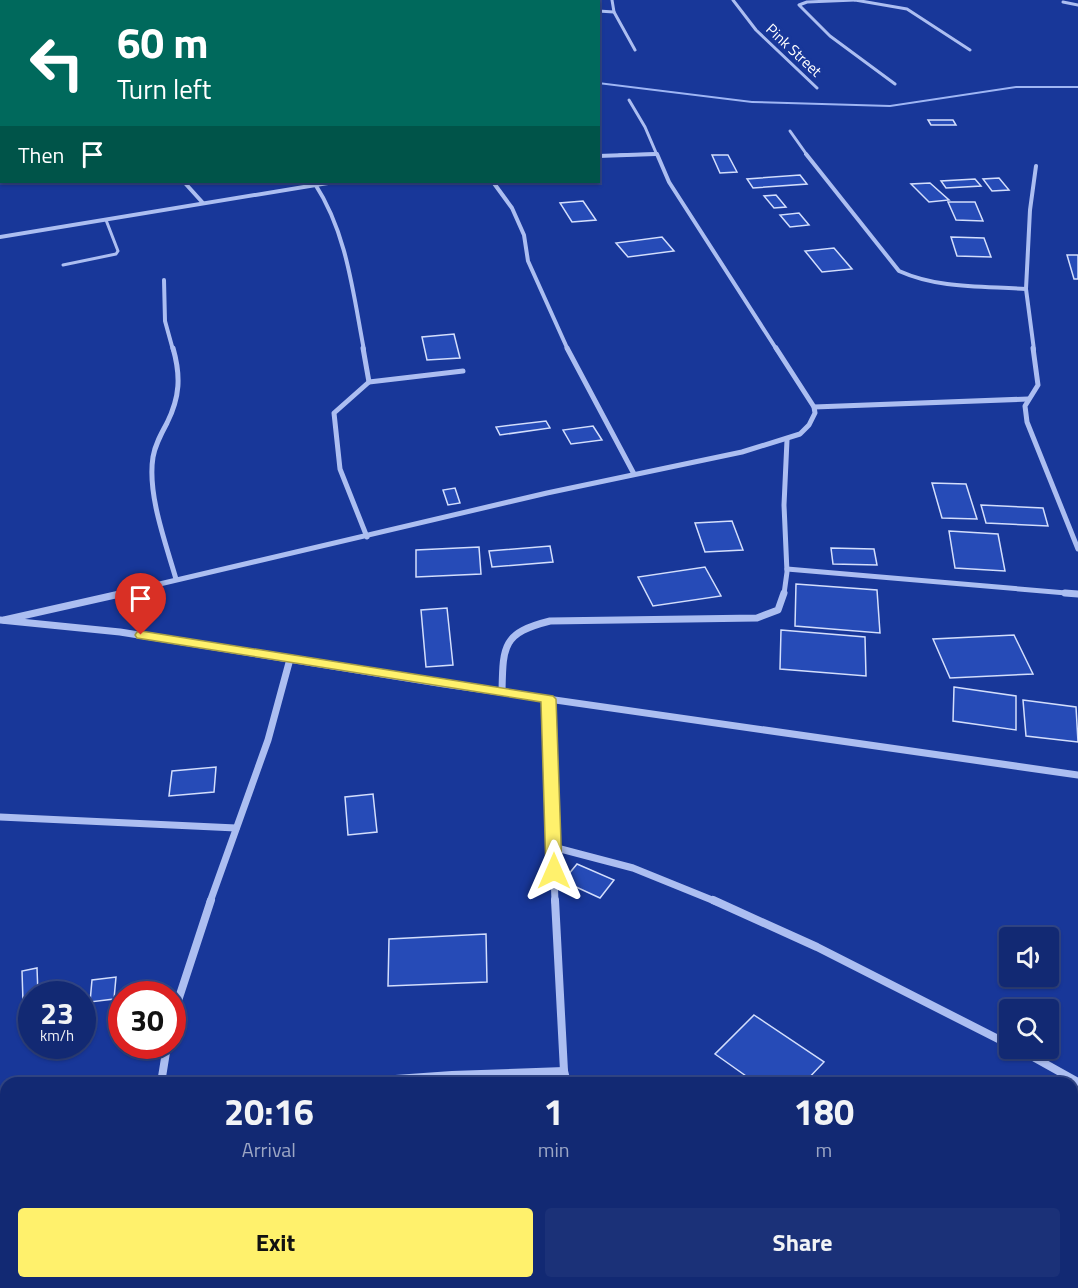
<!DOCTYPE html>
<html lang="en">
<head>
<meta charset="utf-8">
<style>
  :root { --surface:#122973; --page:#1b3178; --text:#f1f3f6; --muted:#9ca6c4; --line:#314585; --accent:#fff16c }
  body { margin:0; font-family:"Titillium Web",sans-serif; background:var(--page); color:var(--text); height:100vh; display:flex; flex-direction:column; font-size:22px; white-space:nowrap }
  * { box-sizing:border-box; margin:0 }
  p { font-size:20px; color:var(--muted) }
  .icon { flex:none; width:33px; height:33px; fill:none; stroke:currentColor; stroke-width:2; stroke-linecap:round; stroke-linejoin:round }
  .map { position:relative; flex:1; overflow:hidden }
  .panel { position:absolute; left:0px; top:1077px; width:1078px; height:212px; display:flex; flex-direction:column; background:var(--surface); border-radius:18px 18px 0 0; box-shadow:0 2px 4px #0004,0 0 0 2px var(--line) }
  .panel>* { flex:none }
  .top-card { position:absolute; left:0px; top:0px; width:600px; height:183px; box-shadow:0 2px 4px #0004,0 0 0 2px var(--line); background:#00695c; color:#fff; overflow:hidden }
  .fabs { position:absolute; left:999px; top:927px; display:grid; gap:12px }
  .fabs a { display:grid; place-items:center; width:60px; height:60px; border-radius:6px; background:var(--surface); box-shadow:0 2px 4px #0004,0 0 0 2px var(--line); font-size:30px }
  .speed { position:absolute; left:18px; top:981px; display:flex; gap:12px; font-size:30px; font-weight:700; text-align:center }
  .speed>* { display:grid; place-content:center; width:78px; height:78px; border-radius:50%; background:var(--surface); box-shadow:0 2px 4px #0004,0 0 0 2px var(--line); line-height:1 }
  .speed small { font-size:15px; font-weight:400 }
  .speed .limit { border:9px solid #d22; background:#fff; color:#111 }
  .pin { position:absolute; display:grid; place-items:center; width:51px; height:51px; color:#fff; margin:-62px -26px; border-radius:50% 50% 50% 0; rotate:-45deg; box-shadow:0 0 6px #0007 }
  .pin .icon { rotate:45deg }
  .me { position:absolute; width:66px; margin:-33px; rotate:0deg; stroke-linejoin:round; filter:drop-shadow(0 0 4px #0008) }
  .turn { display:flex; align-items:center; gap:21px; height:126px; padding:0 18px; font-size:27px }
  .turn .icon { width:78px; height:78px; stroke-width:2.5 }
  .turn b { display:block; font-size:42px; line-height:51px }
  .then { display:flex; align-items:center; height:57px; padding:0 18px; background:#0003; gap:12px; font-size:22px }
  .eta { display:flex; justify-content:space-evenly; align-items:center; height:102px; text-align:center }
  .eta b { font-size:36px; font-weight:700; line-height:42px }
  .primary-button { display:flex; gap:12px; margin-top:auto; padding:12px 18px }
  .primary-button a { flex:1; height:69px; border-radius:6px; background:var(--accent); color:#111; font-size:24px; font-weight:700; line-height:69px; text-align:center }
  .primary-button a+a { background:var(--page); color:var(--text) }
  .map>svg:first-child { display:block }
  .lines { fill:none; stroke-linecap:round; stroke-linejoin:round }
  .stream { fill:#9fb6f4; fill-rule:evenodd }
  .building { fill:#264bb7; stroke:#d3defc; stroke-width:1.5 }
  .service-far1 { stroke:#acbef1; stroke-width:3 }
  .service { stroke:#acbef1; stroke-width:6 }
  .minor-far4 { stroke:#acbef1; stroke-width:3 }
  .minor-far3 { stroke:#acbef1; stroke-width:4 }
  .minor-far2 { stroke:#acbef1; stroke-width:5 }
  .minor-far1 { stroke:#acbef1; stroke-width:7 }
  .minor { stroke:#acbef1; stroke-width:8 }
  .route { fill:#fff16c; stroke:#a69d46; stroke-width:1.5 }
  .labels { text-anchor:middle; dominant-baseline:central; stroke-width:6; stroke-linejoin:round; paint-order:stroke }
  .far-street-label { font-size:15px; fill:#fff; stroke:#183799 }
</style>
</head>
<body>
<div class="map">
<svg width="1078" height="1288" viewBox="0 0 1078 1288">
  <rect width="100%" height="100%" fill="#183799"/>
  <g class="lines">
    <!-- stream -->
    <g class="stream">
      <rect x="0" y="22" width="2" height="2"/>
      <polygon points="598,82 752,101 890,105 1016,86 1078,86 1078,88 1016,88 890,107 752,103 598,84"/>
    </g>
  </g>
  <!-- building -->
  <g class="building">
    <polygon points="928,120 953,120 956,125 931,125"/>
    <polygon points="712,155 728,155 737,172 720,173"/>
    <polygon points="800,175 807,184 753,188 747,179"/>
    <polygon points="999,178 1009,190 992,191 983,179"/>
    <polygon points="975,179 981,186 946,188 941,181"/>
    <polygon points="930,183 949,200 929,202 911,184"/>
    <polygon points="776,195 786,207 774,208 764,196"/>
    <polygon points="583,201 596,220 572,222 560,203"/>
    <polygon points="948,202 975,202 983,221 956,220"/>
    <polygon points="799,213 809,225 790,227 780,215"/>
    <polygon points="662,237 674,251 628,257 616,243"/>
    <polygon points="951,237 984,238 991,257 957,256"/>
    <polygon points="834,248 852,269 822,272 805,251"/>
    <polygon points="1067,255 1078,255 1078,279 1074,279"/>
    <polygon points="454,334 460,358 427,360 422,337"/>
    <polygon points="546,421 550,428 500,435 496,427"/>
    <polygon points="593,426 602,440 571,444 563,430"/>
    <polygon points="932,483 966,484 977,519 942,518"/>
    <polygon points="455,488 460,503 448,505 443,490"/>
    <polygon points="981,505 1043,508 1048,526 986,523"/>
    <polygon points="732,521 743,550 705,552 695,523"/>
    <polygon points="949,531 998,534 1005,571 955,568"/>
    <polygon points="550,546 553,562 492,567 489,551"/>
    <polygon points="479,547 481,574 416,577 416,550"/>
    <polygon points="831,548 874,549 877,565 833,564"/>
    <polygon points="705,567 721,596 653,606 638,577"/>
    <polygon points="796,584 877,590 880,633 795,626"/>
    <polygon points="447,608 453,665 426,667 421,610"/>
    <polygon points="781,630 865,637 866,676 780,669"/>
    <polygon points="1014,635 1033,674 950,678 933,639"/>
    <polygon points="954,687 1016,696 1016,730 953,721"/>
    <polygon points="1023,700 1076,707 1078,742 1026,736"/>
    <polygon points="216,767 214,792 169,796 172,771"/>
    <polygon points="373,794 377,832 348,835 345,797"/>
    <polygon points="577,864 614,880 600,898 563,881"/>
    <polygon points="486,934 487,982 388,986 389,939"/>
    <polygon points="37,968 38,994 32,994 32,1000 23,1002 22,971"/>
    <polygon points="116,977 114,999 90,1002 92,980"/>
    <polygon points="754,1015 824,1062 804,1083 756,1083 715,1054"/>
    <polygon points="1072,1231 1078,1235 1078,1288 1061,1288 1053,1282 1072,1282"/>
    <polygon points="893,1282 910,1282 917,1288 888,1288"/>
  </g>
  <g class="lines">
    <!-- service-far1 -->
    <polyline class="service-far1" points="63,265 116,254 118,251 106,220"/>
    <!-- service -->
    <polyline class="service" points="583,1288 585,1282"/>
    <!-- minor-far4 -->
    <g class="minor-far4">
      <polyline points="286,0 293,2"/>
      <polyline points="460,0 476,2"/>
      <polyline points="612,0 614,12 635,50"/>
      <polyline points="733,0 756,30 817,88"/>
      <polyline points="855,0 807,2 799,5 830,36 895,84"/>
      <polyline points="855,0 907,9 970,50"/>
      <polyline points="0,1 12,0"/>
      <polyline points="414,2 417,0"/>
      <polyline points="1063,2 1078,5"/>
      <polyline points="598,11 614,12"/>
      <polyline points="629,100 645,127 657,155"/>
      <polyline points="790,131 807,155"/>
      <polyline points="619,155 656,154"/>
    </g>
    <!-- minor-far3 -->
    <g class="minor-far3">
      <polyline points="657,154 669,182 777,350"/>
      <path d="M806,154L899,271C939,289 983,286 1026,289"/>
      <polyline points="598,156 656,154"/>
      <polyline points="184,182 203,203"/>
      <polyline points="493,182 512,208 524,235 528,261 568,350"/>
      <path d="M315,184C347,233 353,293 364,350"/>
      <polyline points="0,237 334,182"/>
      <polyline points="164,280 165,321 173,350"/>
      <polyline points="1034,350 1026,289 1030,210 1036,166"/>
    </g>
    <!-- minor-far2 -->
    <g class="minor-far2">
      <path d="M173,348C181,376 180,397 167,423C161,434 155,445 153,457C147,494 166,544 176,579"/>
      <polyline points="363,348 369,382 334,413 340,469 367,537"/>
      <polyline points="567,348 634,474"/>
      <polyline points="1033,348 1038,385 1025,406 1027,422 1078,549"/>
      <polyline points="369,382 463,371"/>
      <polyline points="814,407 1028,399"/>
      <polyline points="787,569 1078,594"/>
      <polyline points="117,594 547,493 742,452 800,434 809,425 815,413 814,407 776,348"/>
      <polyline points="784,594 787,572 784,505 787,440"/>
    </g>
    <!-- minor-far1 -->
    <g class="minor-far1">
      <polyline points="1065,593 1078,594"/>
      <polyline points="0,620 120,632 444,684 1078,775"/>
      <polyline points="4,620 124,593"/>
      <path d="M502,692C503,646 502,633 550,621L757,618L778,610L784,593"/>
      <polyline points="548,699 555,902"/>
      <polyline points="0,817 236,828"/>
      <polyline points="553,847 633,868 717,902"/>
      <polyline points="210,902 268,740 290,659"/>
    </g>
    <!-- minor -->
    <g class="minor">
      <polyline points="555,900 564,1071 567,1083"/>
      <polyline points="713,900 817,947 1010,1045"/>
      <polyline points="172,1019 211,900"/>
      <polyline points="1017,1048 1078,1082"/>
      <polyline points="161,1083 167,1046"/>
      <polyline points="339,1083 452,1075 564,1071"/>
      <polyline points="138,1282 139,1288"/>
      <polyline points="682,1282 687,1288"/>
    </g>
  </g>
  <!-- route -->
  <polygon class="route" points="141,631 553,696 556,699 562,871 560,875 548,875 546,871 541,702 137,638 135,635 137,632"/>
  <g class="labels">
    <!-- far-street labels -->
    <g class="far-street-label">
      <text transform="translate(794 50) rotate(43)">Pink Street</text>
    </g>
  </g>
</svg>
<div class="fabs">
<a><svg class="icon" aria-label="sound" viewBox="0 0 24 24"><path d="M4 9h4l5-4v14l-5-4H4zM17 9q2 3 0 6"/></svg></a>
<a><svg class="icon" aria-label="search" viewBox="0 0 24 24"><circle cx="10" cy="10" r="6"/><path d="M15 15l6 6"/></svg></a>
</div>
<div class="speed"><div>23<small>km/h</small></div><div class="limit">30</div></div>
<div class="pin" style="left:141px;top:635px;background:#d93025"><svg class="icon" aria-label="arrive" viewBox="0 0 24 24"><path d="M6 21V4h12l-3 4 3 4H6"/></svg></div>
<svg class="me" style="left:554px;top:871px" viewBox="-20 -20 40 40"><path d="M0-17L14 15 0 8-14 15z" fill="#fff16c" stroke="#fff" stroke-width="4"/></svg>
<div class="top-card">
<div class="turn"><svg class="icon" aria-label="left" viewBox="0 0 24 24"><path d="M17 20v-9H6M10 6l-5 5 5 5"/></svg><div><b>60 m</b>Turn left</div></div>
<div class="then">Then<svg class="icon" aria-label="arrive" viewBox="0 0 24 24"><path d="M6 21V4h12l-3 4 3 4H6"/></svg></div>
</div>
<section class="panel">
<div class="eta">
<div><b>20:16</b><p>Arrival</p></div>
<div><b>1</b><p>min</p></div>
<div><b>180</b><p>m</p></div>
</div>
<div class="primary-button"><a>Exit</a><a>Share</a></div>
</section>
</div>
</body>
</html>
